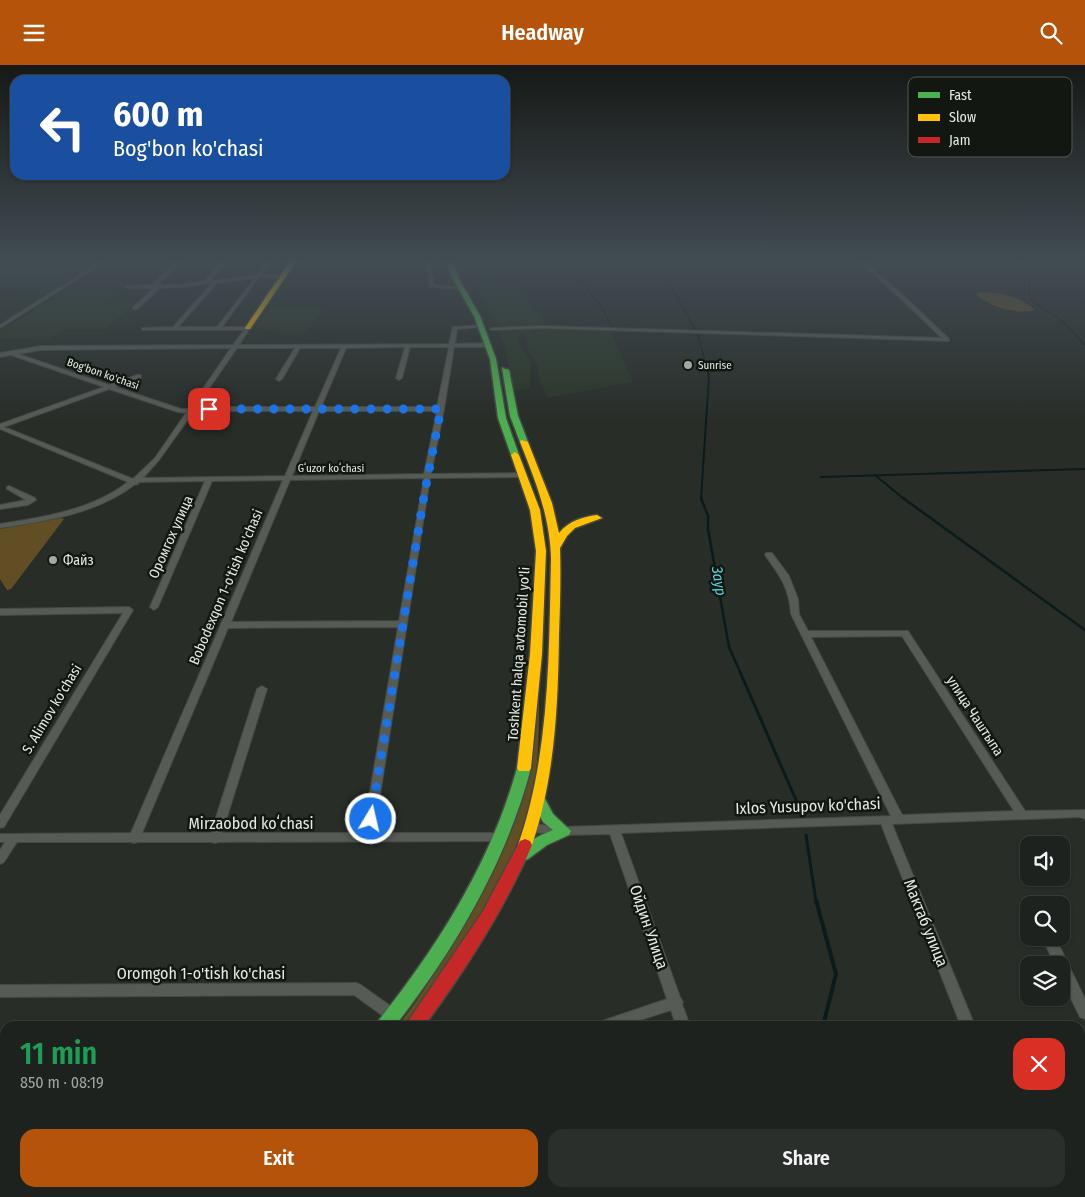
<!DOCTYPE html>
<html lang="en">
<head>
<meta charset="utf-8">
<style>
  :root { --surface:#1e221e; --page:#2b2f2b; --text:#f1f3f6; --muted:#a1a4a4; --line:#3c3f3c; --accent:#b45309 }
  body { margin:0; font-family:"Fira Sans Condensed",sans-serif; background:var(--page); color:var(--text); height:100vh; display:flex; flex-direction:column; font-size:19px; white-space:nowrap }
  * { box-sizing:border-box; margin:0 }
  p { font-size:16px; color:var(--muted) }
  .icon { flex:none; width:28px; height:28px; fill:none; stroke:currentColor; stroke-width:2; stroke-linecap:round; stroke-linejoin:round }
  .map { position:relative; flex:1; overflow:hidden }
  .details { position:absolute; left:0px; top:956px; width:1085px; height:176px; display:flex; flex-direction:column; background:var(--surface); border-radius:15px 15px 0 0; box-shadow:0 1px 4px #0004,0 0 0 1px var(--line) }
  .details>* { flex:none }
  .top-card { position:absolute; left:10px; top:10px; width:500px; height:105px; border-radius:15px; box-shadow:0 1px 4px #0004,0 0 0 1px var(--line); background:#1a4fa0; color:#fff; overflow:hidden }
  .controls { position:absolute; left:1020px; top:771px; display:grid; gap:10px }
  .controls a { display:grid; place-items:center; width:50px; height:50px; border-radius:10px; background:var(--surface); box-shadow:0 1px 4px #0004,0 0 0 1px var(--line); font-size:25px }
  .pin { position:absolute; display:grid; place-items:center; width:42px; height:42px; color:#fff; margin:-21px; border-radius:10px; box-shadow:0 2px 8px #0006 }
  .me { position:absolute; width:55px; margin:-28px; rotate:9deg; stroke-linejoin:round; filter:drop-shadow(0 0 4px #0008) }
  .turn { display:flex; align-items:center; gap:18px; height:105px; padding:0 20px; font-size:22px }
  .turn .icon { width:65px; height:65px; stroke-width:2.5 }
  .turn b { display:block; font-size:35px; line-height:42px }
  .round { display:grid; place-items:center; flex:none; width:52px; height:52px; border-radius:15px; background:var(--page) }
  .head { display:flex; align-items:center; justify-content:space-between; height:85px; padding:0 20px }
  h1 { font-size:30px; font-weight:600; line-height:38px; color:#1e9e55 }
  .button { display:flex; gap:10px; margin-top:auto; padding:10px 20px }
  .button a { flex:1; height:58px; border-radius:15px; background:var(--accent); color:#fff; font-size:20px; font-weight:600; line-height:58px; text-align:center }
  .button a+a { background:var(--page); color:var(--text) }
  header { display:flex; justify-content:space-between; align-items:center; height:65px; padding:0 20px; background:var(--accent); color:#fff; font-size:22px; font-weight:600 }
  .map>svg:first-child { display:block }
  .built { fill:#2a3728 }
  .green { fill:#614e24 }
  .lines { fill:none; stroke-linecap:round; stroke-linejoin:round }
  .stream-far4 { stroke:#0b1b1b; stroke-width:1 }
  .stream-far3 { stroke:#0b1b1b; stroke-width:2 }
  .stream-far2 { stroke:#0b1b1b; stroke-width:2.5 }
  .stream-far1 { stroke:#0b1b1b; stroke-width:3 }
  .stream { stroke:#0b1b1b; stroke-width:4 }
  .street-casing { stroke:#444943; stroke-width:2 }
  .fast-casing { stroke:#444943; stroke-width:3 }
  .slow-casing { stroke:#444943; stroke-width:3 }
  .jam-casing { stroke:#444943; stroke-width:3 }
  .street { fill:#575b56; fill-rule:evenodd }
  .fast { fill:#4caf50; fill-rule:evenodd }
  .slow { fill:#ffc107; fill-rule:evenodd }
  .jam { fill:#c62828; fill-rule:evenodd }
  .route { stroke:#1a73e8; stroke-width:9; stroke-dasharray:0 16.2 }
  .poi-dot { fill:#a2a8a2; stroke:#121712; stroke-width:2 }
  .labels { text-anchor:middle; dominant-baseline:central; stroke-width:5; stroke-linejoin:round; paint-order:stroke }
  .far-poi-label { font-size:11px; fill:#e4ebe3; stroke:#121712; text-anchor:start }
  .far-street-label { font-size:11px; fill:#e4ebe3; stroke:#121712 }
  .street-label { font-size:14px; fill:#e4ebe3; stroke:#121712 }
  .poi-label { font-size:14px; fill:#e4ebe3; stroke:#121712; text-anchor:start }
  .water-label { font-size:15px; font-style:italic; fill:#51d8e0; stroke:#121712 }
  .near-street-label { font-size:16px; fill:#e4ebe3; stroke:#121712 }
  .key { fill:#121712; stroke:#515751; stroke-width:1 }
  .key-label { font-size:14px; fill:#e4ebe3 }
</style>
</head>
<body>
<header><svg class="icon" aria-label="menu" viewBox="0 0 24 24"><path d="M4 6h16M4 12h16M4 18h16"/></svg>Headway<svg class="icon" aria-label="search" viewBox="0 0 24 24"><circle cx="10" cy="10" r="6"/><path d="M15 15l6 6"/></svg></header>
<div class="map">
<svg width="1085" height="1132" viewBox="0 0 1085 1132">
  <rect width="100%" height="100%" fill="#282d28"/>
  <!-- built -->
  <g class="built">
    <polygon points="12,198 95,198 48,228 0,226 0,204"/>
    <polygon points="476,221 518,222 529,240 543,253 546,262 503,261 497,259"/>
    <polygon points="68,224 114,225 117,229 106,238 136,238 104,264 65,264 48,275 0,273 0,267"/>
    <polygon points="270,242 324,242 307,267 277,267 255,263"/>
    <polygon points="535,263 535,268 530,269 537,269 537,264 611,266 633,317 548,333 540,318 537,300 527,284 526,269 518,270 522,285 531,296 530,323 512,326 505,282 498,267 509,264"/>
  </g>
  <!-- green -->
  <g class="green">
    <path d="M982,227C1003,228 1018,231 1035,245C1017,250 989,242 976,229Z"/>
    <polygon points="61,453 64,454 11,524 7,525 0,514 0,464"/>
    <path d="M539,634C539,665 539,695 533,726C522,785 488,837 456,886C439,912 423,937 404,961H398L417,935L478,836Z"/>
  </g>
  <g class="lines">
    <!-- stream-far4 -->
    <g class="stream-far4">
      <polyline points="567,198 602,243 611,260"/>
      <polyline points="658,198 696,266"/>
      <polyline points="1016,198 1030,217 1029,227 1032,236 1061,255 1085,280"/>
      <polyline points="698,269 706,301"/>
    </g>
    <!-- stream-far3 -->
    <g class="stream-far3">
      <polyline points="875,410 904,434"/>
      <polyline points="821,412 1085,404"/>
      <polyline points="701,434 709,311 706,300"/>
    </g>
    <!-- stream-far2 -->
    <g class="stream-far2">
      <polyline points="701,433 708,451 708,464 729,582 741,609"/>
      <polyline points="903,433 1085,565"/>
    </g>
    <!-- stream-far1 -->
    <g class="stream-far1">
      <polyline points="740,607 803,751"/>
      <polyline points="806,770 816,836"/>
    </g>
    <!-- stream -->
    <g class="stream">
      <polyline points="816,835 836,909 823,961"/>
      <polyline points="874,1128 875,1132"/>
    </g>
    <!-- street casing -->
    <g class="street-casing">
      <g id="street">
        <polygon points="98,198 103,198 0,263 0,260"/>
        <path d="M175,198H180L158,220H179L205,216L220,198H224L210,216L257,210L266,198H270L261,210H286L284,212H259L222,262H250V263L239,280L449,279L453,262L481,260L483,261L481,262L457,264L455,279L488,278L491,280L488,282H454L444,344L431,409L523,408L526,410L523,412L430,413L374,768H502L506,769L508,772L506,775L502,776L219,777L215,778L211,777H138L134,778L130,777H17L4,797L0,799V785L5,777H0V769L131,768L283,415L212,416L158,542L154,545L150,542L205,416L139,417L138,419L134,420C96,449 46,456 0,463V459C44,452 92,445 128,417L0,364V359L104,322L11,290L0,292V288L41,281L233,280L244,265H142V263H144L173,262L212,218L179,222L160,223L137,244H133V242L154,223H127L125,221L152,220ZM255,213L217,262H178L217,218ZM405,282L396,313L399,315L402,313L410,282H449L437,342H321L346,283ZM231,283L189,344H181L115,322L141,312V310H137L109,320L18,289L41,285ZM237,283H295L276,314L279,316L282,314L300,283H341L315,342H196ZM109,324L178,347L186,348L155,393L133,414L4,362ZM194,346H313L285,411L143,413L159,395ZM319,346H437L424,409L292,411ZM424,413L399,556L231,557L290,415ZM398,562L363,768H222L267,624L262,621L257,624L211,768H142L228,563Z"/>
        <polygon points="426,198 430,198 434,220 463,223 461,224 430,222"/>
        <polygon points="861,198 866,198 903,230 949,274 949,276 543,263 492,265 490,264 492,263 543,261 942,273 899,232"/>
        <polygon points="9,421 35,433 36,435 28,440 0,444 0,440 26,435 7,424 7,422"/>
        <path d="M766,488H772L789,511L798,534L799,549L808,566H908L1025,746L1085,745V754L1080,752L892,759L975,961H961L881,759L621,768L680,932L683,937L682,939L690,961H676L671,945L622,961H597L599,957L667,934L610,769L564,770L532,767L528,766L526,763L528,760L532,759L564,762L891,751L791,549C789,522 780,511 765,490ZM902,571L1014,746L902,750L811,572Z"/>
        <polygon points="129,542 133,545 4,762 0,763 0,750 123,548 0,550 0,544"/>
        <polygon points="1042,872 1055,872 1085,934 1085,954 1080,952 1061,913 1061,900 1055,900"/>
        <polygon points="356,918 361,920 396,945 398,949 396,953 391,955 386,953 354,930 0,932 0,920"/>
        <polygon points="1085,1009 1085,1023 1080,1024 1080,1010"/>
        <polygon points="608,1128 632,1128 630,1132 606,1132"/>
        <polygon points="734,1128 750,1128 752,1132 736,1132"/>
        <polygon points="1024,1128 1040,1128 1041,1132 1025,1132"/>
      </g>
    </g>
    <!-- fast casing -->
    <g class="fast-casing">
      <g id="fast">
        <polygon points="447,198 453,198 459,214 480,251 496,294 506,353 519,390 518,392 512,392 511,390 498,353 490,294 474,251 453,214"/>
        <polygon points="502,303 509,305 518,351 528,377 527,379 520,377 510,351"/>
        <path d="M524,698L529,700L531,703C506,798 455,884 395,961H376L379,955C439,879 491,797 517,703L519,700Z"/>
        <path d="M539,731L544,732L553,749L571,766L569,770L547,780L528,794L523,796L518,794L516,790C522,778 541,770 553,765L543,757L532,736L534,732Z"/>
        <polygon points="182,1128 206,1128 204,1132 180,1132"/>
      </g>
    </g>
    <!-- slow casing -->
    <g class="slow-casing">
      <g id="slow">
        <polygon points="289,198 295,198 250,264 246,264 245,263"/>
        <path d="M521,375L528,377L552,438L559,468C569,456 582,452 597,450L602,453L575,463L567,471L560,483C561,512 560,541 559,570C558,641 555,712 532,780L530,784L525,786L520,784L518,780C550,689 549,588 551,493C550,451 535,415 520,377Z"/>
        <polygon points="515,387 519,390 540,445 546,486 542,589 531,703 529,706 519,706 517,703 530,589 536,486 530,445 511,390"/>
      </g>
    </g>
    <!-- jam casing -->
    <g class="jam-casing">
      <g id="jam">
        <path d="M525,774L530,776L532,780C504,845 466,904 424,961H405L483,846L520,776Z"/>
        <polygon points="231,1128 254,1128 252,1132 229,1132"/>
      </g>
    </g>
    <!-- street -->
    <use href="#street" class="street"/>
    <!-- fast -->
    <use href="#fast" class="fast"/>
    <!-- slow -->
    <use href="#slow" class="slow"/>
    <!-- jam -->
    <use href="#jam" class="jam"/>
  </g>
  <!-- sky -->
  <linearGradient id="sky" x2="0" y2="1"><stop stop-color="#161916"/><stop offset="0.55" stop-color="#424c53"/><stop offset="1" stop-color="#424c53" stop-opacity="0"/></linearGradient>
  <rect width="1085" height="357" fill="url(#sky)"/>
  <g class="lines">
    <!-- route -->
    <polyline class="route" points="209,344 441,344 424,431 371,754"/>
  </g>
  <!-- markers -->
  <g class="poi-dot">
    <circle cx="688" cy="300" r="5"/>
    <circle cx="53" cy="495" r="5"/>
  </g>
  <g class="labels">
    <!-- far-poi labels -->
    <g class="far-poi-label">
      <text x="698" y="300">Sunrise</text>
    </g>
    <!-- far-street labels -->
    <g class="far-street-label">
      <text transform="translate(103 309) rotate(19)">Bog'bon ko'chasi</text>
      <text x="331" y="403">Gʻuzor koʻchasi</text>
    </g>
    <!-- street labels -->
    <g class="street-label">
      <text transform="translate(171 472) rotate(-66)">Оромгох улица</text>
      <text transform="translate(226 522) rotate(-67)">Bobodexqon 1-o'tish ko'chasi</text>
      <text transform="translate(519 589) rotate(-86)">Toshkent halqa avtomobil yo'li</text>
      <text transform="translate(52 644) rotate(-59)">S. Alimov ko'chasi</text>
      <text transform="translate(975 651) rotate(57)">улица Чаштыпа</text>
    </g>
    <!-- poi labels -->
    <g class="poi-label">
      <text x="63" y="495">Файз</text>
    </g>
    <!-- water labels -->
    <g class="water-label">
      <text transform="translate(719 516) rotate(81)">Заур</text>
    </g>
    <!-- near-street labels -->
    <g class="near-street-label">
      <text transform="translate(808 741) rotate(-2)">Ixlos Yusupov ko'chasi</text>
      <text x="251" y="758">Mirzaobod koʻchasi</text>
      <text transform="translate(926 858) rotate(68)">Мактаб улица</text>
      <text transform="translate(649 862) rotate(71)">Ойдин Улица</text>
      <text x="201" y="908">Oromgoh 1-o'tish ko'chasi</text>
    </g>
  </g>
  <!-- legend -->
  <rect x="908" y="12" width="164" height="80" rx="8" class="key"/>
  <rect x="918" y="27" width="22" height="6" fill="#4caf50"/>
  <rect x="918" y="49" width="22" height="7" fill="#ffc107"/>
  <rect x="918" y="72" width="22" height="6" fill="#c62828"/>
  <g class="key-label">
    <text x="949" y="35">Fast</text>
    <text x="949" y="57">Slow</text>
    <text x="949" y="80">Jam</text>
  </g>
</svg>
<div class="controls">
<a><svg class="icon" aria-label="sound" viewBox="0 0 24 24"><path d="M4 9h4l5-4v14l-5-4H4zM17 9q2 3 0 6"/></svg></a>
<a><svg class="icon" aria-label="search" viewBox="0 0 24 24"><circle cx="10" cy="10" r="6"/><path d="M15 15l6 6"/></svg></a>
<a><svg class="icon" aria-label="layers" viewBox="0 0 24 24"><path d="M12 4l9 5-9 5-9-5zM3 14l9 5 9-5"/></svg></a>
</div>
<div class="pin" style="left:209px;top:344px;background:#d93025"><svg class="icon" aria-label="arrive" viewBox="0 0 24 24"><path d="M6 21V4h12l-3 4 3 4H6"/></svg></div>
<svg class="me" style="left:371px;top:754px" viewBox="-20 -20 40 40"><circle r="17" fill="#1a73e8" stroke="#fff" stroke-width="3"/><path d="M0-11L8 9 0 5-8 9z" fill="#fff"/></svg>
<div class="top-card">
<div class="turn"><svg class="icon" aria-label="left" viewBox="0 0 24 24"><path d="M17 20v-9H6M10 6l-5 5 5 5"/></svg><div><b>600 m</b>Bog'bon ko'chasi</div></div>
</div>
<section class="details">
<div class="head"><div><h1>11 min</h1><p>850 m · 08:19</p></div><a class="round" style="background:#d93025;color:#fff"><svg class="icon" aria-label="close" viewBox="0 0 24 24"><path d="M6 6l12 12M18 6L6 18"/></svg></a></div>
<div class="button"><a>Exit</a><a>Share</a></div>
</section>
</div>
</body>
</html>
